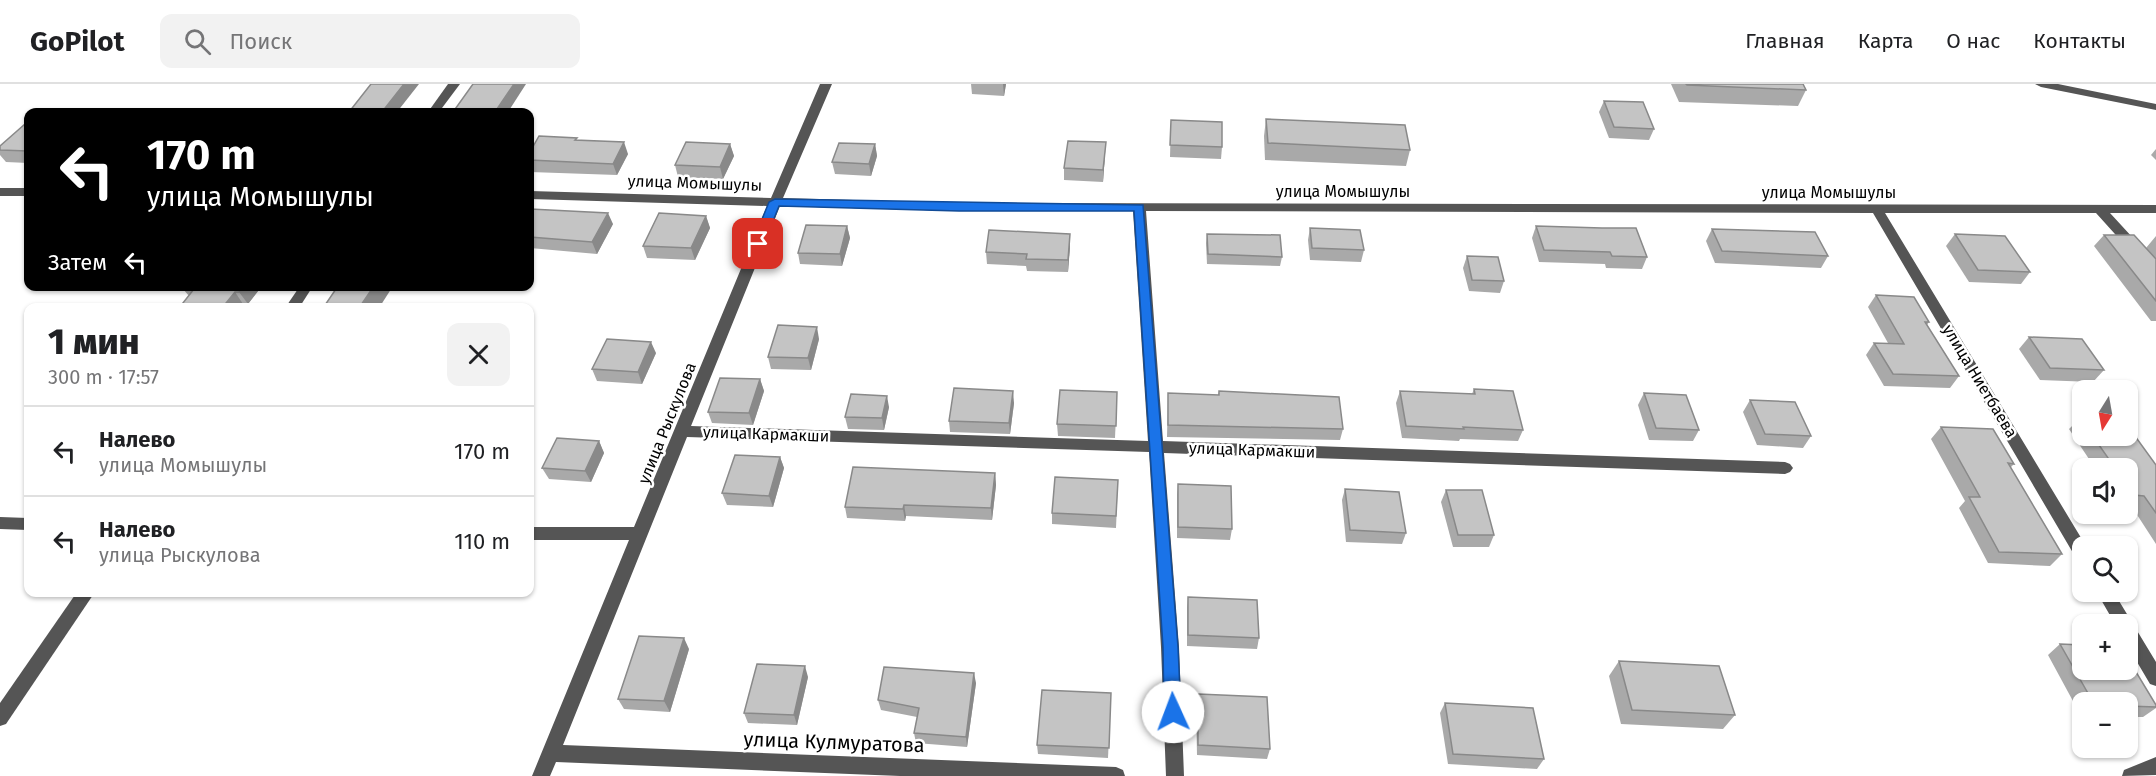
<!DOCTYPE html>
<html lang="ru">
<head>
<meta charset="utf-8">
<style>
  :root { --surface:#fff; --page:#f2f2f2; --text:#202124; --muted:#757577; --line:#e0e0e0 }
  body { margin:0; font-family:"Fira Sans",sans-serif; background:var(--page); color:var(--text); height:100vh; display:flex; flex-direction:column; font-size:22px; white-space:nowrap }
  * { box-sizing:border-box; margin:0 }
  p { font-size:20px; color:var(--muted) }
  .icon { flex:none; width:33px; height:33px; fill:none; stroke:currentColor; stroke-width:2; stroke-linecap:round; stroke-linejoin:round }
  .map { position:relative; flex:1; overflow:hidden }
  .side { position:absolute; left:24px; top:219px; width:510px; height:294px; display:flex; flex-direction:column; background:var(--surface); border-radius:12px; box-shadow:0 2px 4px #0004 }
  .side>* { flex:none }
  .top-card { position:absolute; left:24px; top:24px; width:510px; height:183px; border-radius:12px; box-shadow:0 2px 4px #0004; background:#000; color:#fff; overflow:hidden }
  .needle { width:39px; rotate:191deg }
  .buttons { position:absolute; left:2072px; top:296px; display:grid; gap:12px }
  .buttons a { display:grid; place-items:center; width:66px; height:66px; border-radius:12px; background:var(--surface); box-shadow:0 2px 4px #0004; font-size:30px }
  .pin { position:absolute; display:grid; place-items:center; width:51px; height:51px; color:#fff; margin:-26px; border-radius:12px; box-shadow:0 3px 9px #0006 }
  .me { position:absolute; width:66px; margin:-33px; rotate:358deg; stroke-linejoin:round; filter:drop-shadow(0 0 4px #0008) }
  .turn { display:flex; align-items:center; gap:21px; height:126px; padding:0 24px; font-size:27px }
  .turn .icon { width:78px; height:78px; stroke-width:2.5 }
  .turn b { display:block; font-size:42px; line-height:51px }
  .then { display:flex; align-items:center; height:57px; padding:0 24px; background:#0003; gap:12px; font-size:22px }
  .round { display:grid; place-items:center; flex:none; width:63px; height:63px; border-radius:12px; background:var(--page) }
  .headline { display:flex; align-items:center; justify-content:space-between; height:102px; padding:0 24px }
  h1 { font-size:36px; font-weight:800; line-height:45px }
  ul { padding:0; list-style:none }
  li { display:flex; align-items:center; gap:18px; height:90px; padding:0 24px; border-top:2px solid var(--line) }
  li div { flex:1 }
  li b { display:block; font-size:22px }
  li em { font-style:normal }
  header { display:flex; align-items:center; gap:36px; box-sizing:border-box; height:84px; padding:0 30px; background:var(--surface); border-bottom:2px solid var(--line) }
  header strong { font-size:28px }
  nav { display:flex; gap:33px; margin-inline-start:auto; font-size:21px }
  .search { width:420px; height:54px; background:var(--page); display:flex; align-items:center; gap:15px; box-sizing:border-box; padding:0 21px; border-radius:12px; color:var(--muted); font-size:22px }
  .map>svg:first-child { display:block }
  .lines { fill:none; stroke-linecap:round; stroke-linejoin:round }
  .minor { fill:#555; fill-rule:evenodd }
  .wall { fill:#a9a9a9 }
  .shaded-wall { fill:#898989 }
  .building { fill:#c4c4c4; stroke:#898989; stroke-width:1.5 }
  .route { fill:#1a73e8; stroke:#114b97; stroke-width:1.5 }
  .labels { text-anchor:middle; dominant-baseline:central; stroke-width:5; stroke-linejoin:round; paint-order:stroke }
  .street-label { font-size:16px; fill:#000; stroke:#fff }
  .near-street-label { font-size:20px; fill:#000; stroke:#fff }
</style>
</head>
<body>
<header>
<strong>GoPilot</strong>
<div class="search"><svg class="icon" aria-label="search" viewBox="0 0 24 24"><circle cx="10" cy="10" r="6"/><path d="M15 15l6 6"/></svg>Поиск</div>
<nav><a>Главная</a><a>Карта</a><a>О нас</a><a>Контакты</a></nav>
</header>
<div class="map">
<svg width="2156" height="692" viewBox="0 0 2156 692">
  <rect width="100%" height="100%" fill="#fff"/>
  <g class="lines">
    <!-- minor -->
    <g class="minor">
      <polygon points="448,0 460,0 439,28 428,28"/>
      <path d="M820,0H832L783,114L959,119L2156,121V129H2110L2156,179V191L2151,190L2096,129H1885L2086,462H2082V476L2076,474L1873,129L1146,127L1163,357L1785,378L1790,380L1793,384L1790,388L1785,390L1164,369L1179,563L1184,692H1166L1161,563L1149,368L687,353L563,661L1116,683L1123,686L1125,692H900L556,678L550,692H532L629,456H530V443H634L767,122L530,115V107L771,114ZM780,122L959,127H1133L1148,357L691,342Z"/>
      <polygon points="2035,0 2058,0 2156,20 2156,26 2041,3"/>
      <rect x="0" y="104" width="28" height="8"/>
      <polygon points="300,202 313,202 299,224 285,224"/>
      <polygon points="0,433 28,434 28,446 0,445"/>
      <polygon points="2096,507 2113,507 2156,578 2156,602 2150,600 2127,561 2127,540 2115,540"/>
      <polygon points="77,508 95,508 6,640 0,642 0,619"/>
      <polygon points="2156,673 2156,691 2122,692 2124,686"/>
    </g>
  </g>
  <!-- wall -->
  <g class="wall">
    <polygon points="971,0 1006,0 1004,12 972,10"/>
    <polygon points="1671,0 1803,0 1806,6 1798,22 1679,18"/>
    <polygon points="1604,17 1654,45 1649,56 1609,54 1599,28"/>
    <polygon points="1266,35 1410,66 1406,82 1265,76 1264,52"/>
    <polygon points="1171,36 1222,63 1221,75 1170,73"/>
    <polygon points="28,40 28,79 6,78 0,71 0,62"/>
    <polygon points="578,56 628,70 617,91 530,88 530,68"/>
    <polygon points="730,60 734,72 723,95 678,93 675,81"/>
    <polygon points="875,60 877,72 871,92 835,90 832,78"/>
    <polygon points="2156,65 2156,76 2151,71"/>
    <polygon points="1105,70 1103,98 1064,96 1064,84"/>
    <polygon points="530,125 613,140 597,170 530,164"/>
    <polygon points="706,132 710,144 695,176 647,174 643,162"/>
    <polygon points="847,142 850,154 842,182 800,180 798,169"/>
    <polygon points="1536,142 1647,173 1642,185 1606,184 1605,180 1539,178 1532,154"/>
    <polygon points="1310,144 1364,166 1361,178 1310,176 1308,156"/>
    <polygon points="1712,145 1828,172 1821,184 1715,179 1706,157"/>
    <polygon points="1207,150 1282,173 1280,182 1207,180 1206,159"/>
    <polygon points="1955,150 2030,188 2021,200 1969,198 1946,162"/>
    <polygon points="2104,151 2146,164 2156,152 2156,237 2151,237 2094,162"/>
    <polygon points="1070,162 1068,188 1027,187 1026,182 987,180 986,168"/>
    <polygon points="1467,172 1504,197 1500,209 1469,207 1463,184"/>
    <polygon points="262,202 248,220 243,220 240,224 179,224 189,212 183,205"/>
    <polygon points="1876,211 1929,238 1927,241 1959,292 1950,304 1884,302 1866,271 1874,259 1888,259 1868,223"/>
    <polygon points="2029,253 2104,286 2093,298 2040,296 2019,265"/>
    <polygon points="819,255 811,286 771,285 768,273"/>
    <polygon points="656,269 642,300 597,297 592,285"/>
    <polygon points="760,295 764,307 753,341 712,339 708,328"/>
    <polygon points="1474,305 1523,346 1518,357 1460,355 1459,357 1402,354 1396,319 1400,307 1472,310"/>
    <polygon points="1219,307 1343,345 1340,356 1167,353 1168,309 1218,311"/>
    <polygon points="1117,308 1115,354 1058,352 1057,340"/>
    <polygon points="1644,309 1699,346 1693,357 1649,356 1638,321"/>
    <polygon points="1750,316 1811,352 1803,364 1757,361 1743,328"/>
    <polygon points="1014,319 1010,350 950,348 949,337"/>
    <polygon points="889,323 884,346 848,345 845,333"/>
    <polygon points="2080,334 2082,334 2082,351 2127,351 2156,381 2156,460 2132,423 2127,423 2127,384 2095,384 2069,345"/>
    <polygon points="1941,343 2014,380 2010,384 2062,470 2050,482 1988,479 1959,424 1965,417 1931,355"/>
    <polygon points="599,357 604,369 591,398 549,395 542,384"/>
    <polygon points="780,373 784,384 773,423 727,421 722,409"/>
    <polygon points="995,389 996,401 992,436 906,432 905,437 847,434 845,423"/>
    <polygon points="1118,396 1116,444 1052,440 1052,429"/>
    <polygon points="1178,400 1232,445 1230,456 1177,454 1177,411"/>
    <polygon points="1345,405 1406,449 1402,460 1346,458 1342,416"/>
    <polygon points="1446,406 1494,451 1489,463 1453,463 1441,418"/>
    <polygon points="1188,513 1259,554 1257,565 1187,562 1187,524"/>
    <polygon points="2060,560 2156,621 2156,624 2143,633 2127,633 2127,618 2082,618 2082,630 2080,630 2048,571"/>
    <polygon points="689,565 670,628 624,625 618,615"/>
    <polygon points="1619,577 1735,631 1723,645 1621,640 1609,592"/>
    <polygon points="808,593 797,641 748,639 744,629"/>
    <polygon points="976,599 967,663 916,659 914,649 917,633 881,626 878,616"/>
    <polygon points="1111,609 1108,674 1038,670 1037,661"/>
    <polygon points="1198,610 1270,665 1267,675 1197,671 1196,620"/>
    <polygon points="1445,619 1544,675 1537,685 1448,680 1440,629"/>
  </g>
  <!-- shaded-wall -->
  <g class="shaded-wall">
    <polygon points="404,0 419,0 397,28 382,28"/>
    <polygon points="514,0 526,0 508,28 495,28"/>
    <polygon points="1003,0 1006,0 1004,12"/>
    <polygon points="624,58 628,70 617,91 613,80"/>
    <polygon points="1106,58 1105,70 1103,98 1103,86"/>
    <polygon points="730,60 734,72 723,95 720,83"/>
    <polygon points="875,60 877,72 871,92 869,80"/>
    <polygon points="608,129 613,140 597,170 592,158"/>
    <polygon points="706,132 710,144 695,176 691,164"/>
    <polygon points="847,142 850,154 842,182 840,170"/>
    <polygon points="1070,150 1070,162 1068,188 1068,176"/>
    <polygon points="244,202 262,202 248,220 239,208"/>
    <polygon points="374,202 393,202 379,224 359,224"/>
    <polygon points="235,208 243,220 240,224 222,224"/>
    <polygon points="817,243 819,255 811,286 808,274"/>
    <polygon points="651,258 656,269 642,300 638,288"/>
    <polygon points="760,295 764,307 753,341 749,329"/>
    <polygon points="1013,307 1014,319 1010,350 1009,339"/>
    <polygon points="887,312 889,323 884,346 882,334"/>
    <polygon points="599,357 604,369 591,398 585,387"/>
    <polygon points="780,373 784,384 773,423 769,412"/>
    <polygon points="995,389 996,401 992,436 991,424"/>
    <polygon points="904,421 906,432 905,437 903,425"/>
    <polygon points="684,554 689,565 670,628 664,617"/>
    <polygon points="805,582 808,593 797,641 794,631"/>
    <polygon points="974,589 976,599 967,663 966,653"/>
  </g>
  <!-- building -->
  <g class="building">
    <polygon points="371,0 404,0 382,28 349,28"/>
    <polygon points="473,0 514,0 495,28 453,28"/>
    <polygon points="1686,0 1803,0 1806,6 1687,1"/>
    <polygon points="1604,17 1643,18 1654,45 1614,43"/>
    <polygon points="1266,35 1405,41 1410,66 1268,59"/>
    <polygon points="1171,36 1222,38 1222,63 1170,61"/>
    <polygon points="25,40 28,40 28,67 0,66 0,62"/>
    <polygon points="539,52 577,54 575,56 624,58 613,80 530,76 530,68"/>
    <polygon points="1068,57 1106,58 1103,86 1064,84"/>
    <polygon points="686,58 730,60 720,83 675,81"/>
    <polygon points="839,59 875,60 869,80 832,78"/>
    <polygon points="530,125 608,129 592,158 530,153"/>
    <polygon points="659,129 706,132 691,164 643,162"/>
    <polygon points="806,141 847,142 840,170 798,169"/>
    <polygon points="1536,142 1602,144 1636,144 1647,173 1612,172 1610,168 1544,166"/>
    <polygon points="1310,144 1360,146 1364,166 1312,164"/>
    <polygon points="1712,145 1815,148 1828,172 1722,167"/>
    <polygon points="989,146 1070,150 1068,176 1026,175 1027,170 986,168"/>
    <polygon points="1207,150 1280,151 1282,173 1208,170"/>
    <polygon points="1955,150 2005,152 2030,188 1978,186"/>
    <polygon points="2104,151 2134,151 2156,175 2156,217"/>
    <polygon points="1467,172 1498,173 1504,197 1472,196"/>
    <polygon points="184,202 244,202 239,208 235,208 222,224 179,224 194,205 183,205"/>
    <polygon points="338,202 374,202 359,224 323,224"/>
    <polygon points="1876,211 1914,213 1929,238 1925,238 1959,292 1893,290 1874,259 1904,260"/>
    <polygon points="778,241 817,243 808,274 768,273"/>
    <polygon points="2029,253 2082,255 2104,286 2050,284"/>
    <polygon points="607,255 651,258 638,288 592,285"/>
    <polygon points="720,294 760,295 749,329 708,328"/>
    <polygon points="954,304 1013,307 1009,339 949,337"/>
    <polygon points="1474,305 1513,307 1523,346 1463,343 1464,345 1406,342 1400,307 1475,310"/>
    <polygon points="1060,306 1117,308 1116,342 1057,340"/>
    <polygon points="1219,307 1339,313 1343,345 1168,341 1168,309 1219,311"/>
    <polygon points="1644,309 1686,311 1699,346 1656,344"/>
    <polygon points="851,310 887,312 882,334 845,333"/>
    <polygon points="1750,316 1795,318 1811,352 1765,350"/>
    <polygon points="2127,341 2156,381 2156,429 2144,412 2134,411 2127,401 2127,384 2115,384 2092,351 2127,351"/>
    <polygon points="1941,343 1993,345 2014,380 2008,379 2062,470 1999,468 1969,413 1980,413"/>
    <polygon points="557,354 599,357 585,387 542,384"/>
    <polygon points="735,371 780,373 769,412 722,409"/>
    <polygon points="853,383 995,389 991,424 904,421 903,425 845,423"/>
    <polygon points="1055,393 1118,396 1116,432 1052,429"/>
    <polygon points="1178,400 1231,402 1232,445 1178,443"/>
    <polygon points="1345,405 1399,408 1406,449 1350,446"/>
    <polygon points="1446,406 1482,406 1494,451 1458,451"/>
    <polygon points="1188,513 1257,516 1259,554 1188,551"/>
    <polygon points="639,552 684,554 664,617 618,615"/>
    <polygon points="2060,560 2082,561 2082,585 2127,585 2127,573 2156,621 2156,623 2127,622 2127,618 2093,618"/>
    <polygon points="1619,577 1719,582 1735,631 1632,626"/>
    <polygon points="757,580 805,582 794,631 744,629"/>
    <polygon points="884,583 974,589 966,653 914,649 919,624 878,616"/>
    <polygon points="1042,606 1111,609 1109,664 1037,661"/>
    <polygon points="1198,610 1267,613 1270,665 1198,661"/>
    <polygon points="1445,619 1533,624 1544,675 1453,670"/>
  </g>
  <!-- route -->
  <polygon class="route" points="775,115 1143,121 1178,563 1181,628 1179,633 1173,635 1167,633 1164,628 1163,563 1134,127 959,127 779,122 764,160 762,162 754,162 752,160 769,118"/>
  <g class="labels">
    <!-- street labels -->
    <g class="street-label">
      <text transform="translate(695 99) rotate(2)">улица Момышулы</text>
      <text x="1343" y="107">улица Момышулы</text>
      <text x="1829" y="108">улица Момышулы</text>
      <text transform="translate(1980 297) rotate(59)">улица Ниетбаева</text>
      <text transform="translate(667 339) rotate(-68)">улица Рыскулова</text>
      <text transform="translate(766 350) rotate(2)">улица Кармакши</text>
      <text transform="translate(1252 366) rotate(2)">улица Кармакши</text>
    </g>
    <!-- near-street labels -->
    <g class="near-street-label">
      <text transform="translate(834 658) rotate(2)">улица Кулмуратова</text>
    </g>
  </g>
</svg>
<div class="buttons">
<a><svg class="needle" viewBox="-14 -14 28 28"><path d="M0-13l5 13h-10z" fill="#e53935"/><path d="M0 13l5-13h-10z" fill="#757577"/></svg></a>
<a><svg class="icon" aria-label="sound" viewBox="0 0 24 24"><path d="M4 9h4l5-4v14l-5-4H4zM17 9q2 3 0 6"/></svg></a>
<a><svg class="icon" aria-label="search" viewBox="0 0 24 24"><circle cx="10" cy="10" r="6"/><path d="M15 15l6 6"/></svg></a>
<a>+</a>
<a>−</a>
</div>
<div class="pin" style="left:758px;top:160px;background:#d93025"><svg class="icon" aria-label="arrive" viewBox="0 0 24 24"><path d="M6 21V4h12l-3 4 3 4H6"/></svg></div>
<svg class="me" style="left:1173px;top:628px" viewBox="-20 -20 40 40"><circle r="19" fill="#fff"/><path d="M0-13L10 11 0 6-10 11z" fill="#1a73e8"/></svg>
<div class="top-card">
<div class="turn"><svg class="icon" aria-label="left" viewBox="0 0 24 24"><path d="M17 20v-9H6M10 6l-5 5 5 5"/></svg><div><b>170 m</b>улица Момышулы</div></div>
<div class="then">Затем<svg class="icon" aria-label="left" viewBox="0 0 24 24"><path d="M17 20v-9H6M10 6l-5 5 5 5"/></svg></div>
</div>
<section class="side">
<div class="headline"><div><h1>1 мин</h1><p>300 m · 17:57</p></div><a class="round"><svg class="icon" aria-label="close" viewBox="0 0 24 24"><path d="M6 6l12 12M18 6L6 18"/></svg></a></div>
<ul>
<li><svg class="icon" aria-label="left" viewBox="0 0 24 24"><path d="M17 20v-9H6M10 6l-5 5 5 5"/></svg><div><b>Налево</b><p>улица Момышулы</p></div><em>170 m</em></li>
<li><svg class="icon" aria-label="left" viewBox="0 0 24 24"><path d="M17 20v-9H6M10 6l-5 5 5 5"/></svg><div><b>Налево</b><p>улица Рыскулова</p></div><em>110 m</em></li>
</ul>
</section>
</div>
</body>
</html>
